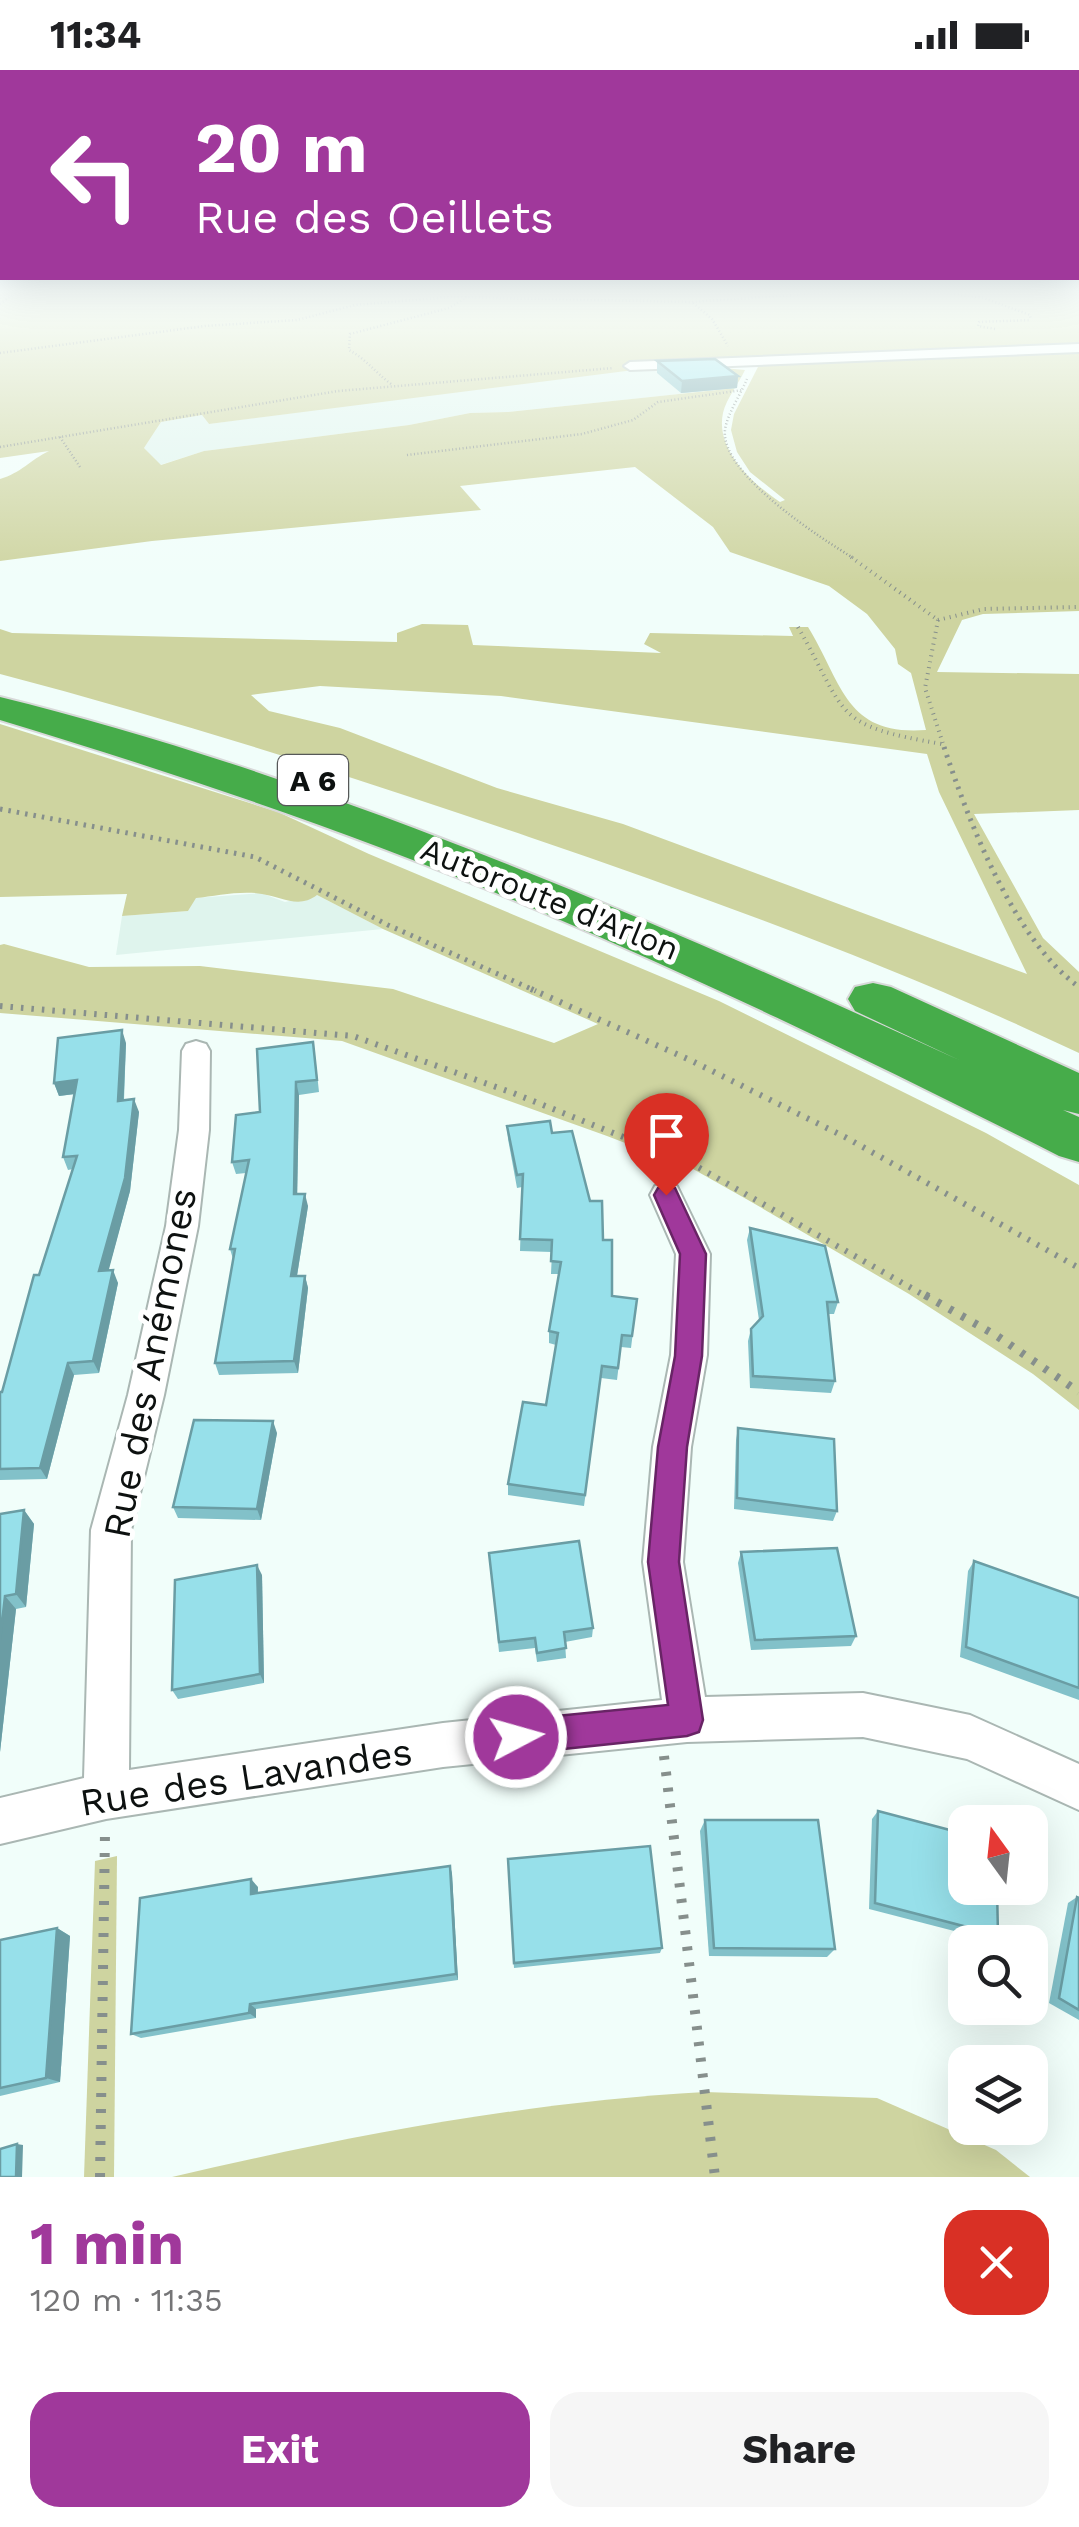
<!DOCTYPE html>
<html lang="en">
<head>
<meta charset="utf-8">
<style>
  :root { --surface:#fff; --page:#f6f6f6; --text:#202124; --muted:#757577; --accent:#a0389b }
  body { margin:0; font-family:"Work Sans",sans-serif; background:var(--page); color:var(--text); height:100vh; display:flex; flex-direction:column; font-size:38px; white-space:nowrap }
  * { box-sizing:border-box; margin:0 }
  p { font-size:32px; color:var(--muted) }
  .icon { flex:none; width:55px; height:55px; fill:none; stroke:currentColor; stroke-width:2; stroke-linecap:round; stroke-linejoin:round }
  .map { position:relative; height:2107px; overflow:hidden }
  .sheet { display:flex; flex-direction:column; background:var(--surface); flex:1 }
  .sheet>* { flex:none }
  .top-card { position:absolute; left:0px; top:0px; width:1080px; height:210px; box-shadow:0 10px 40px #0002; background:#a0389b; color:#fff; overflow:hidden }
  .needle { width:65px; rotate:345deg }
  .buttons { position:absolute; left:948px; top:1735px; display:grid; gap:20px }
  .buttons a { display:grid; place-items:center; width:100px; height:100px; border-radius:20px; background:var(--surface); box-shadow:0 10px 40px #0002; font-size:50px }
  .pin { position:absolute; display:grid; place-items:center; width:85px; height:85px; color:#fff; margin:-102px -42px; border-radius:50% 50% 50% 0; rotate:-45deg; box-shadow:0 0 10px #0007 }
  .pin .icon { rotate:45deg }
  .me { position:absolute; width:110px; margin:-55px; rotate:84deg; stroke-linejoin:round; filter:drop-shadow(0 0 8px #0008) }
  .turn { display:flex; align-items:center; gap:35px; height:210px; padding:0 30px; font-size:45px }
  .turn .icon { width:130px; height:130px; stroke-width:2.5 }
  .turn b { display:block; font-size:70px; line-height:85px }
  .round { display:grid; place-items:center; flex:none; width:105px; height:105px; border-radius:30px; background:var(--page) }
  .overview { display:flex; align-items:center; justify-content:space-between; height:170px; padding:0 30px }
  h1 { font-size:60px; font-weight:700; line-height:75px; color:var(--accent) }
  .action { display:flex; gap:20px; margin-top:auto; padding:20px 30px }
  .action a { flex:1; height:115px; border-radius:30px; background:var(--accent); color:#fff; font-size:40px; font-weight:700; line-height:115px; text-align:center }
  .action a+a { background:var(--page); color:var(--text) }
  .status { display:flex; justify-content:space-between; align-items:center; height:70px; padding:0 50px; background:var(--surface); direction:ltr }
  .status svg { height:28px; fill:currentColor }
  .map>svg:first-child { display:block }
  .built { fill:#dff4ed }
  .green { fill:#ced4a0; fill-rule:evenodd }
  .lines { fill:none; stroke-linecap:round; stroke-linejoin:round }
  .street-casing { stroke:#aab7b3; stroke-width:4 }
  .highway-casing { stroke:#d8d9d9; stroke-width:4 }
  .path-far5 { stroke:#868f8c; stroke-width:2.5; stroke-dasharray:1 2.5; stroke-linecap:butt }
  .path-far4 { stroke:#868f8c; stroke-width:4; stroke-dasharray:1 5; stroke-linecap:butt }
  .path-far3 { stroke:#868f8c; stroke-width:5; stroke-dasharray:2.5 6; stroke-linecap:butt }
  .path-far2 { stroke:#868f8c; stroke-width:6; stroke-dasharray:2.5 8; stroke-linecap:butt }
  .path-far1 { stroke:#868f8c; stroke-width:8; stroke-dasharray:4 10; stroke-linecap:butt }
  .path { stroke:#868f8c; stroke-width:10; stroke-dasharray:4 12; stroke-linecap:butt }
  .street { fill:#fff; fill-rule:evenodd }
  .highway { fill:#46ac4a; fill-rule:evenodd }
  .wall { fill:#82c1c9 }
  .shaded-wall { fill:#6a9da4 }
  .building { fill:#97e0ea; stroke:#6a9da4; stroke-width:2.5 }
  .route { fill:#a0389b; stroke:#682465; stroke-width:2.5 }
  .labels { text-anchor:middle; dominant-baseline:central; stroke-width:10; stroke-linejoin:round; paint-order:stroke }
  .shield { fill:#fff; stroke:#565858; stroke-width:2.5 }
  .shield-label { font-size:30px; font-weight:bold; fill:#0d1110 }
  .street-label { font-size:32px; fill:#0d1110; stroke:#fff }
  .near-street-label { font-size:38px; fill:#0d1110; stroke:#fff }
</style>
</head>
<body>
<div class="status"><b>11:34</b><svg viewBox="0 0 49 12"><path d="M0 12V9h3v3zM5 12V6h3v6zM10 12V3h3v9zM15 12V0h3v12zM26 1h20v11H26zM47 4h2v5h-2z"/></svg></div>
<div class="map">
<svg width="1079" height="2107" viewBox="0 0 1079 2107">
  <rect width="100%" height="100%" fill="#f1fefa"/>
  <!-- built -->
  <g class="built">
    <polygon points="706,292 737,318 508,342 470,343 409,355 204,381 160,395 144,378 161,352 202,345 209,354 575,305"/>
    <polygon points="261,823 285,832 317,825 383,859 116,885 122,846 188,841 195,828"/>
  </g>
  <!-- green -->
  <g class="green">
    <path d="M0,219H1079V278L752,286L630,294L634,300L209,354L202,345L161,352L144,378L161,395L204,381L409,355L470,343L508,342L736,318L712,297L745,300C739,313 726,329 723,343C715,380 753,414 780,432L785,430L750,402L737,382L731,360L734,344L760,293L1079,280V541L983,544L962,550L937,602L1079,604V740L974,744L1043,868L1079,902V983C900,898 716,831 529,767C354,707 179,651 0,604V559L12,563L397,572V563L422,554L468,555L473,575L661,583L644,574L650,563L793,566L789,557H808C843,614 845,666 926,660L911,603L898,594L895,579L867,544L829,516L730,482L713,457L635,397L460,416L481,440L152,471L0,491V409C21,403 30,390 49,381L0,388ZM320,616L501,626L927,684L939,722L1027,904L623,754L497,718L340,658L269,641L251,625Z"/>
    <path d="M0,654L278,742L369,784L719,931L986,1063L1079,1115V1340L1033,1304L909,1224L748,1130L693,1099L607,1066L342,971L0,943V875L4,874L89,897L200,896L393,919L554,973L598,954L383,859L317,825C299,839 282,827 262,824C242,820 216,826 196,828L188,841L122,846L127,824L0,827Z"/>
    <polygon points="117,1786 114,2107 84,2107 95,1791"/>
    <path d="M705,2022L877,2028L996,2080L1030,2107H172C347,2066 526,2032 705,2022Z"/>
  </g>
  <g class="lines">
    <!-- street casing -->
    <g class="street-casing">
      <g id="street">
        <polygon points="1079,274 1079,282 630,300 624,296 630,292"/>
        <polygon points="196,971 206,974 210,981 209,1060 198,1156 164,1325 131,1460 129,1700 443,1653 662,1630 643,1492 653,1377 671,1285 676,1184 650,1125 655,1116 666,1113 677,1116 710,1184 707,1285 691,1377 683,1492 705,1627 863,1623 970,1645 1079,1694 1079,1740 967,1689 863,1667 687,1672 443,1697 106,1749 0,1774 0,1728 84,1708 91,1460 128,1325 166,1156 179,1060 182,981 186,974"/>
      </g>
    </g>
    <!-- highway casing -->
    <g class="highway-casing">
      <path id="highway" d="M0,627C328,708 653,850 959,990L855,941L848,929L855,917L873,913L891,917L1079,1003V1044L1063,1040L1079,1047V1092L1059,1086C887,999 714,915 537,840C362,766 182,705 0,650Z"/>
    </g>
    <!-- path-far5 -->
    <g class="path-far5">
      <polyline points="693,233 712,249 728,276"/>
      <polyline points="0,234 21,219"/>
      <polyline points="995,259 978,256 979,252 1031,250"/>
      <polyline points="0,283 205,256 297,250 355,235 450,227 692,232 835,222 946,223 984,228 1030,245 1031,250"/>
      <path d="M747,309C741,324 727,344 725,360C720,404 822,469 855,489"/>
      <path d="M391,314C375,302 367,290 349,280L350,264L449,238L467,227"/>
      <polyline points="60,367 80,397"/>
      <polyline points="0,377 338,321 613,298"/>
      <polyline points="407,385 582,364 633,350 658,332 743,320"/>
    </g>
    <!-- path-far4 -->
    <g class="path-far4">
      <polyline points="851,487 938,550"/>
      <polyline points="938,550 925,618 945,680"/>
      <polyline points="938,550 984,539 1079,537"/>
      <path d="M798,557C849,647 832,655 942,674"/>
    </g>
    <!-- path-far3 -->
    <g class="path-far3">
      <path d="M944,677C969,752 1014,870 1079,917"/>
      <polyline points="0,739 255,787 388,855 536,921"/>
    </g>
    <!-- path-far2 -->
    <g class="path-far2">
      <polyline points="531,919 690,990 845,1067 1079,1198"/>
      <polyline points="0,936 353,966 513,1023 696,1096 929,1228"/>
    </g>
    <!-- path-far1 -->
    <polyline class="path-far1" points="925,1225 997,1266 1079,1322"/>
    <!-- path -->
    <g class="path">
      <polyline points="664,1686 715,2107"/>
      <polyline points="100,2107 105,1763"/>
    </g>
    <!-- street -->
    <use href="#street" class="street"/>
    <!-- highway -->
    <use href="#highway" class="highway"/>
  </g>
  <!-- wall -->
  <g class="wall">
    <polygon points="657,291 738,306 737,318 681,323 657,303"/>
    <polygon points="126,973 124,1030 139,1042 130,1121 108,1201 118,1213 99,1303 74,1305 47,1409 0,1410 0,1322 2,1322 73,1099 68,1100 63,1087 75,1024 59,1026 54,1013"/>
    <polygon points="315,985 319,1022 299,1025 297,1124 308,1136 297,1206 305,1206 308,1218 298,1303 219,1305 215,1293 233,1189 230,1179 246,1103 236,1104 232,1092 260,1042"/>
    <polygon points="507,1056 552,1063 590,1131 603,1170 612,1226 637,1229 631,1278 621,1277 617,1310 601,1308 584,1436 508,1425 508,1414 546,1335 556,1275 549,1273 549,1261 559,1204 551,1204 552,1182 520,1181 522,1117 517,1118 508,1069"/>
    <polygon points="750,1158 838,1232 834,1244 828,1244 835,1311 831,1323 750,1318 748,1271 751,1259 759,1250 747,1170"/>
    <polygon points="738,1358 837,1441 833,1451 734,1439 736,1370"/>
    <polygon points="277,1363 261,1450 178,1448 173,1437"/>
    <polygon points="24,1440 34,1454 26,1537 16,1539 0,1682 0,1444"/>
    <polygon points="741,1482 856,1566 851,1576 751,1580 738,1493"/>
    <polygon points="489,1483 593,1558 592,1567 565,1572 566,1588 537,1592 535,1578 499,1582"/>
    <polygon points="974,1491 1079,1528 1079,1630 960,1587 968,1501"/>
    <polygon points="262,1505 264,1613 178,1629 172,1620"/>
    <polygon points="878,1741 998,1865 989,1870 869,1839 872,1749"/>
    <polygon points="705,1750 835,1879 827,1887 709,1886 700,1761"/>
    <polygon points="508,1789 662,1878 660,1883 514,1898"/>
    <polygon points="450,1796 452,1804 458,1910 256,1939 256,1948 141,1968 131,1964 258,1817 258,1823"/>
    <polygon points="1077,1827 1079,1828 1079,1950 1049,1933 1068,1833"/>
    <polygon points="57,1858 70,1866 60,2012 0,2026 0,1870"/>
  </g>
  <!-- shaded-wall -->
  <g class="shaded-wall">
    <polygon points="738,306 737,318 681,323 682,311"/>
    <polygon points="122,960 126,973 123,1044 118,1031"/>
    <polygon points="77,1010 82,1023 59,1026 54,1013"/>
    <polygon points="296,1012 299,1025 297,1136 294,1124"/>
    <polygon points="134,1029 139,1042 130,1121 105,1214 99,1201"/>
    <polygon points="305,1124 308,1136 295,1218 291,1206"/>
    <polygon points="113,1200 118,1213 99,1303 93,1291"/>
    <polygon points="305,1206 308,1218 298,1303 294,1291"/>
    <polygon points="68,1293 74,1305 47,1409 40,1398"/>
    <polygon points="273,1351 277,1363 261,1450 257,1439"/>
    <polygon points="24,1440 34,1454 26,1537 16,1524"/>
    <polygon points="257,1495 262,1505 264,1613 260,1604"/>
    <polygon points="5,1526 16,1539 0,1682 0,1570"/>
    <polygon points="450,1796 452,1804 458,1910 456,1904"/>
    <polygon points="251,1809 258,1817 257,1831 251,1824"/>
    <polygon points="57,1858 70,1866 60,2012 46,2008"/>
    <polygon points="250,1934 256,1939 256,1948 249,1943"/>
    <polygon points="17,2074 23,2075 22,2107 16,2107"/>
  </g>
  <!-- building -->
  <g class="building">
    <polygon points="715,289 738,306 682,311 657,291"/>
    <polygon points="122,960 118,1031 134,1029 125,1108 99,1201 113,1200 93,1291 68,1293 40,1398 0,1399 0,1322 2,1322 34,1205 39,1205 77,1086 63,1087 77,1010 54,1013 58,968"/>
    <polygon points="313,972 317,1010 296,1012 294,1124 305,1124 291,1206 305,1206 294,1291 215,1293 235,1179 230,1179 249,1090 232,1092 236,1045 260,1042 257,979"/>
    <polygon points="550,1051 552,1063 572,1061 590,1131 602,1131 603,1170 612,1170 612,1226 637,1229 632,1266 622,1265 618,1298 602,1296 585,1425 508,1414 523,1332 546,1335 558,1263 549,1261 561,1192 551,1191 552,1170 520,1169 523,1104 517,1105 507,1056"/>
    <polygon points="750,1158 825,1176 838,1232 827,1232 835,1311 753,1306 751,1259 763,1246"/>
    <polygon points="194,1350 273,1351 257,1439 173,1437"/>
    <polygon points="738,1358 834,1369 837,1441 737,1428"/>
    <polygon points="24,1440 16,1524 5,1526 0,1570 0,1444"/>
    <polygon points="579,1471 593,1558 564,1562 566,1578 537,1583 535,1568 499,1572 489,1483"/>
    <polygon points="837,1478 856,1566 755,1570 741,1482"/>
    <polygon points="974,1491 1079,1528 1079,1618 966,1577"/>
    <polygon points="257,1495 260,1604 172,1620 175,1510"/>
    <polygon points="878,1741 965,1764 965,1818 997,1818 998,1865 875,1833"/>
    <polygon points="705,1750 818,1750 835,1879 714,1878"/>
    <polygon points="650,1776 662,1878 514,1893 508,1789"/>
    <polygon points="450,1796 456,1904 250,1934 249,1943 131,1964 140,1828 251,1809 251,1824"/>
    <polygon points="1077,1827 1079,1828 1079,1940 1059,1928"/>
    <polygon points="57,1858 46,2008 0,2018 0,1870"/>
    <polygon points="17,2074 16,2107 0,2107 0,2079"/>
  </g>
  <!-- sky -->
  <linearGradient id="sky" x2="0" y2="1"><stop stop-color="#9ac8f0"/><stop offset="0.43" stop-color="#f9fffd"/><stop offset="1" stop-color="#f9fffd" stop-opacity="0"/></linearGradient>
  <rect width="1079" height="514" fill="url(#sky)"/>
  <!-- route -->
  <polygon class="route" points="666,1116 675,1118 706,1184 702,1286 687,1377 679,1492 703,1650 699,1662 687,1666 516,1684 504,1679 499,1667 504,1655 516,1650 668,1635 648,1492 658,1377 675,1286 680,1184 654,1125 658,1118"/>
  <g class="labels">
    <!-- shield labels -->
    <rect class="shield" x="278" y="685" width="70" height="50" rx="8"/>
    <g class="shield-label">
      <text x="313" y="710">A 6</text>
    </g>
    <!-- street labels -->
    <g class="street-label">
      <text transform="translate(550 829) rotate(22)">Autoroute d'Arlon</text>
    </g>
    <!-- near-street labels -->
    <g class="near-street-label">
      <text transform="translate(150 1293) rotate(-79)">Rue des Anémones</text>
      <text transform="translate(246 1707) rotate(-9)">Rue des Lavandes</text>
    </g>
  </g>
</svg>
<div class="buttons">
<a><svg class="needle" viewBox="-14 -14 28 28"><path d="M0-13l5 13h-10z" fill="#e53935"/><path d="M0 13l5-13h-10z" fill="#757577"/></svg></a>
<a><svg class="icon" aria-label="search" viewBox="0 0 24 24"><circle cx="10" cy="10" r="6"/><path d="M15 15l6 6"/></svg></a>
<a><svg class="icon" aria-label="layers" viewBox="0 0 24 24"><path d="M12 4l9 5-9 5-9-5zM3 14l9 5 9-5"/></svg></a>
</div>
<div class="pin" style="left:666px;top:1125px;background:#d93025"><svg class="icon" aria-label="arrive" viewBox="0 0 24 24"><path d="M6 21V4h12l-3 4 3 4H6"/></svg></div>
<svg class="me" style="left:516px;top:1667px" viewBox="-20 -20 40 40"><circle r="17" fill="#a0389b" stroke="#fff" stroke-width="3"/><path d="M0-11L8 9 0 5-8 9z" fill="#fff"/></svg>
<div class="top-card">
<div class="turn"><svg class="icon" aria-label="left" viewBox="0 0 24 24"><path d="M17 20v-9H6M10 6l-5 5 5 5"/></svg><div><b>20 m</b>Rue des Oeillets</div></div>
</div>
</div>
<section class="sheet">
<div class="overview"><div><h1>1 min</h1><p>120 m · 11:35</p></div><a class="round" style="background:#d93025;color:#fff"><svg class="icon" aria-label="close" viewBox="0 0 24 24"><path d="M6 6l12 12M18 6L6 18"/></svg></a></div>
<div class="action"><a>Exit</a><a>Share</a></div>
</section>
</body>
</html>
